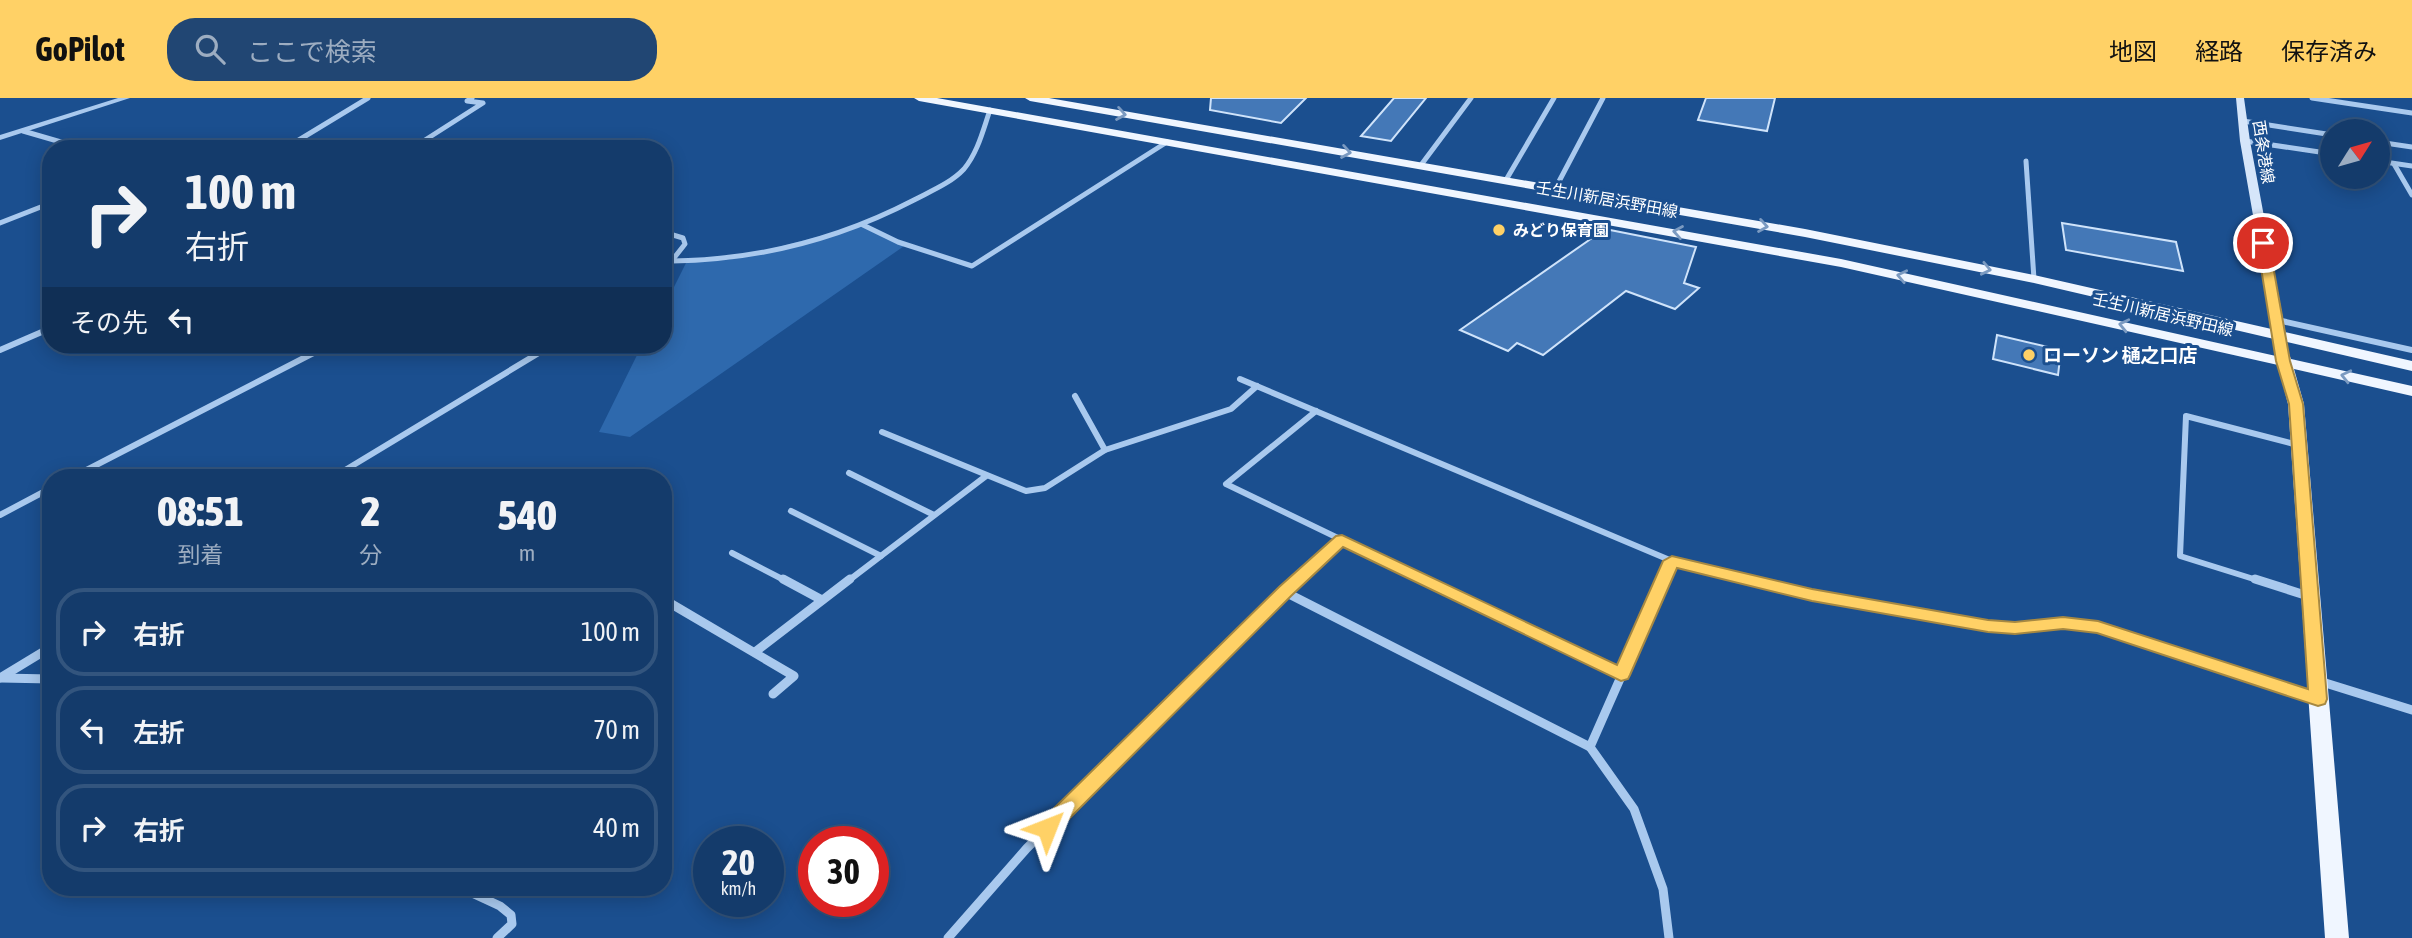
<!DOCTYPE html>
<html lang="ja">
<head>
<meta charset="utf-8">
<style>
  :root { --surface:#143b6b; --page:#214673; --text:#f1f3f6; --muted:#9dadc1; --line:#33557e; --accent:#ffd166 }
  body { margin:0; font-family:"Asap Condensed","Noto Sans JP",sans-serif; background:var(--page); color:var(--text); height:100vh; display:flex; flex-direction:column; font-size:26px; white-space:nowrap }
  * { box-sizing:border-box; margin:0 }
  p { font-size:23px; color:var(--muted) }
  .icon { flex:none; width:38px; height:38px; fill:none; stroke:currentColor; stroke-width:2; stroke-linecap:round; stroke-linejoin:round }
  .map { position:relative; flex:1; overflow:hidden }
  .sheet { position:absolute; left:42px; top:371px; width:630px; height:427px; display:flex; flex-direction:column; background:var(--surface); border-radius:28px; box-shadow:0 4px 18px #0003,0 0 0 2px var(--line) }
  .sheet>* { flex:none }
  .top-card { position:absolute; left:42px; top:42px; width:630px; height:214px; border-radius:28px; box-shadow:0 4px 18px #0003,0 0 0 2px var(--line); background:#143b6b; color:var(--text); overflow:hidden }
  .needle { width:46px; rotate:53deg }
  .controls { position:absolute; left:2320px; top:21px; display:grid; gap:14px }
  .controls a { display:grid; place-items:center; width:70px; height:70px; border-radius:50%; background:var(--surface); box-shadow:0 4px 18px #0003,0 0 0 2px var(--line); font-size:35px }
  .speed { position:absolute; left:693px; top:728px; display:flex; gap:14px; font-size:35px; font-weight:700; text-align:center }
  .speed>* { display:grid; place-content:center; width:91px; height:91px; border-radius:50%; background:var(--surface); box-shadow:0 4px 18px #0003,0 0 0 2px var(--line); line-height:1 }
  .speed small { font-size:18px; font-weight:400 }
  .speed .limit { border:10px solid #d22; background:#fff; color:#111 }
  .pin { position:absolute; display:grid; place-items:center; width:60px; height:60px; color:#fff; margin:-30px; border:4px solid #fff; border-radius:50%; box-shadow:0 2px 7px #0007 }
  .me { position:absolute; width:77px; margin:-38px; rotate:45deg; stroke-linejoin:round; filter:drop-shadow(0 0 5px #0008) }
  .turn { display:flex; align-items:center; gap:24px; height:147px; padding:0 28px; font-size:32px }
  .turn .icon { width:91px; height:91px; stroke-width:2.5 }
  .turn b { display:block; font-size:49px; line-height:60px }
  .then { display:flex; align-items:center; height:66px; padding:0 28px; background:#0003; gap:14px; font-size:26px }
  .eta { display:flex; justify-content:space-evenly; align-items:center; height:119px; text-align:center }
  .eta b { font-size:42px; font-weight:800; line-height:49px }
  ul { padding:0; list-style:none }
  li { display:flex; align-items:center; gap:21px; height:88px; margin:0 14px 10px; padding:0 14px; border:4px solid var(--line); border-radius:28px }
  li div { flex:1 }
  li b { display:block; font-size:26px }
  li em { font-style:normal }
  header { display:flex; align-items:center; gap:42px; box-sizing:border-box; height:98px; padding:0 35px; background:var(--accent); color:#111 }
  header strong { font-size:33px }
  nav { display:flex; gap:38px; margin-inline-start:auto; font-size:24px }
  .search { width:490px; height:63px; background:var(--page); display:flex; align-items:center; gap:18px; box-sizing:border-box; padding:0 24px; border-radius:28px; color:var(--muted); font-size:26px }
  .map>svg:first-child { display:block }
  .green { fill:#2e69ad }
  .building { fill:#4478b7; stroke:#cfe3fa; stroke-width:2 }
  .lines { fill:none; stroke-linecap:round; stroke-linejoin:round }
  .minor-far2 { stroke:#a9c9ee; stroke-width:5 }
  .minor-far1 { stroke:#a9c9ee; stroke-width:6 }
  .minor { stroke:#a9c9ee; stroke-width:9 }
  .tertiary { fill:#a9c9ee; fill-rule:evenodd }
  .secondary { fill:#d6e6fa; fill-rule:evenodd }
  .primary { fill:#f0f6ff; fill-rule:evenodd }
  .oneway { stroke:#7b9ac1 }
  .route { fill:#ffd166; stroke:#a68842; stroke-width:2 }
  .poi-dot { fill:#ffd166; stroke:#1b4f8f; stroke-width:2.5 }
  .labels { text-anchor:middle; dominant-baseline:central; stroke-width:6; stroke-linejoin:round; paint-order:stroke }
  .far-street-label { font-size:16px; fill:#fff; stroke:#1b4f8f }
  .far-poi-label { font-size:16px; font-weight:bold; fill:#fff; stroke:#1b4f8f; text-anchor:start }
  .poi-label { font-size:19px; font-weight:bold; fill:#fff; stroke:#1b4f8f; text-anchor:start }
</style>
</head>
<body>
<header>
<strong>GoPilot</strong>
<div class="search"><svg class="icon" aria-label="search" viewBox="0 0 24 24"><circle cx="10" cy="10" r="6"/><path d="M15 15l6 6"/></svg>ここで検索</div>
<nav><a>地図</a><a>経路</a><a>保存済み</a></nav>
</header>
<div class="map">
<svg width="2412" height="840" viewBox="0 0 2412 840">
  <rect width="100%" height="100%" fill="#1b4f8f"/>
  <!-- green -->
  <polygon class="green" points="863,127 907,146 630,339 599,334 642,247 663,247 663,211 687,163 728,162"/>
  <!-- building -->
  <g class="building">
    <polygon points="1211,0 1306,0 1281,25 1210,12"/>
    <polygon points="1394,0 1426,0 1391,43 1361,38"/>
    <polygon points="1706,0 1775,0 1767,33 1698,22"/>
    <polygon points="2062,125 2176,144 2183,173 2066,152"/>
    <polygon points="1605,131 1696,149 1684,185 1699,190 1675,211 1626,193 1543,257 1517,245 1508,253 1460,232"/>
    <polygon points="1997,237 2061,252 2058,277 1993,261"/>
  </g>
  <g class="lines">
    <!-- minor-far2 -->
    <g class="minor-far2">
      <polyline points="2312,0 2412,15"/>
      <polyline points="2243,23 2333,37"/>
      <polyline points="23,33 85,51"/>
      <polyline points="2245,43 2333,56"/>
      <polyline points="2378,44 2412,49"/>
      <polyline points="284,51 368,0"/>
      <polyline points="411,51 483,5 467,3 472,0"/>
      <polyline points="2026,63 2034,181"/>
      <polyline points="2378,63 2412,68"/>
      <polyline points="2394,66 2412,97"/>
      <polyline points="1421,67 1471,0"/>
      <polyline points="1506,82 1554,0"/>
      <polyline points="1555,91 1603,0"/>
      <polyline points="0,125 51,105"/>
      <polyline points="863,127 898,144 972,168 1167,44"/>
      <polyline points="663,134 683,140 685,146 663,174"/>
      <path d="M672,163C757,162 839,141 914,102C931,93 951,85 964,71C978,54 983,32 990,12"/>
    </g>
    <!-- minor-far1 -->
    <g class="minor-far1">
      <polyline points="2277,222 2412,252"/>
      <polyline points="0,252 51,230"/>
      <polyline points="1240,281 1672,463 1755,483"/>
      <polyline points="1075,298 1105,352"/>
      <polyline points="1316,313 1226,386 1427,483"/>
      <polyline points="882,334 1026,393 1045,390 1105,352 1231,311 1257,288"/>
      <polyline points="849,375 934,417"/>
      <polyline points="71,380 329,247"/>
      <polyline points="332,380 552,247"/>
      <polyline points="791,413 881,458"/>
      <polyline points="0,417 51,390"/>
      <polyline points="732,455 786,483"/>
      <polyline points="848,483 986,378"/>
      <polyline points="1297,483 1342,442"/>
      <polyline points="1663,483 1672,463"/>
      <polyline points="2260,483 2180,458 2186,318 2298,347"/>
    </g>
    <!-- minor -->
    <g class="minor">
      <polyline points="783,481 822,502"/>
      <polyline points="1299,481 1285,494 1590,649 1664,481"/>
      <polyline points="1423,481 1621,577"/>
      <polyline points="1748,481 1812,497 1988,528 2016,530 2063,525 2098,529 2314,599"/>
      <polyline points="2255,481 2308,498"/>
      <polyline points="663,501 794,578 773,596"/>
      <polyline points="755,554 850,481"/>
      <polyline points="0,580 51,549"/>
      <polyline points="1,580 51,581"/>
      <polyline points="2319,583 2412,612"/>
      <polyline points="1590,649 1634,711 1663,791 1669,840"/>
      <polyline points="459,789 500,808 511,817 512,826 497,840"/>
      <polyline points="948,840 1027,750 1285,494"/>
    </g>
    <!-- tertiary -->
    <polygon class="tertiary" points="118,0 130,0 0,42 0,37"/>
    <!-- secondary -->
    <polygon class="secondary" points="2236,0 2244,0 2250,43 2286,237 2280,240 2274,237 2240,43"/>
    <!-- primary -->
    <g class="primary">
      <polygon points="914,0 937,0 1841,161 2276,258 2277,251 2287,251 2291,261 2412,288 2412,298 2294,271 2304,306 2349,840 2325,840 2288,306 2278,267 1841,169 919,3"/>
      <polygon points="1025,0 1049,0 1805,131 2034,177 2412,263 2412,273 2034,185 1805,139 1030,3"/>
    </g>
  </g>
  <!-- one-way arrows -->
  <defs><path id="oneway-chevron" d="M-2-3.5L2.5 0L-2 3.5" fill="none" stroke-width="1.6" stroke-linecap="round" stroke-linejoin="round" transform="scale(1.75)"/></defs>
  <g class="oneway">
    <use href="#oneway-chevron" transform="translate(1121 16) rotate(10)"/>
    <use href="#oneway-chevron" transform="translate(1346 54) rotate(10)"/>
    <use href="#oneway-chevron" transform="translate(1763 128) rotate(10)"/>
    <use href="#oneway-chevron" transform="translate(1678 134) rotate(-170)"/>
    <use href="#oneway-chevron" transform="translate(1986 171) rotate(12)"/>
    <use href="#oneway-chevron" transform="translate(1902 178) rotate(-168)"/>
    <use href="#oneway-chevron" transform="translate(2124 227) rotate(-167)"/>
    <use href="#oneway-chevron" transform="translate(2346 278) rotate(-167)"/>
  </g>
  <!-- route -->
  <polygon class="route" points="2263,141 2269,145 2290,263 2303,306 2327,601 2325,606 2318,608 2097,535 2063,531 2015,536 1988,534 1812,503 1677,470 1630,577 1628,581 1621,583 1343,449 1291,498 1054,736 1047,739 1040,736 1037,730 1040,724 1279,489 1336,438 1342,437 1617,567 1663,463 1672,458 1812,491 1988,522 2015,524 2063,519 2098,523 2308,591 2289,306 2276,263 2257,145"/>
  <!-- markers -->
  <g class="poi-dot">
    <circle cx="1499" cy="132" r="7"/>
    <circle cx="2029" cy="257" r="7"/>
  </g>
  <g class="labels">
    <!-- far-street labels -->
    <g class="far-street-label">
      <text transform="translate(2264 54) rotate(81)">西条港線</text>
      <text transform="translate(1607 101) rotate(10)">壬生川新居浜野田線</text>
      <text transform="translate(2163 216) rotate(13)">壬生川新居浜野田線</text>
    </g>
    <!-- far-poi labels -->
    <g class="far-poi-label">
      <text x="1513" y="132">みどり保育園</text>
    </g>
    <!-- poi labels -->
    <g class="poi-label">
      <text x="2043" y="257">ローソン 樋之口店</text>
    </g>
  </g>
</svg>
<div class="controls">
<a><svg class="needle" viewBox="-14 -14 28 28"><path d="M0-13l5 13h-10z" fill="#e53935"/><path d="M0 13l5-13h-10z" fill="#9dadc1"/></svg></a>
</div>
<div class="speed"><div>20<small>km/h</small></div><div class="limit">30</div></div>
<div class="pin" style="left:2263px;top:145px;background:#d93025"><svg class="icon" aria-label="arrive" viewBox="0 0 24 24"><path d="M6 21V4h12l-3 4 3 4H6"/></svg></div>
<svg class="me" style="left:1047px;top:730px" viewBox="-20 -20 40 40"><path d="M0-17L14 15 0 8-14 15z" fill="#ffd166" stroke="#fff" stroke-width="4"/></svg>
<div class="top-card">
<div class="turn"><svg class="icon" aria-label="right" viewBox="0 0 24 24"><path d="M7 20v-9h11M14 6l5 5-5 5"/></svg><div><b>100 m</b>右折</div></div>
<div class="then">その先<svg class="icon" aria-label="left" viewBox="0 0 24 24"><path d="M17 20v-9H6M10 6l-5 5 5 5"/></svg></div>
</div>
<section class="sheet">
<div class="eta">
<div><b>08:51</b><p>到着</p></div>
<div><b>2</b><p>分</p></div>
<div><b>540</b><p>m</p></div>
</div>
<ul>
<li><svg class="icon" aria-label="right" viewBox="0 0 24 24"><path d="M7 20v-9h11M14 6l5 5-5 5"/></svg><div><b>右折</b></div><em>100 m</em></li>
<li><svg class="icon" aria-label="left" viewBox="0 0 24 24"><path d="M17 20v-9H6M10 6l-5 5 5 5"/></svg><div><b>左折</b></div><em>70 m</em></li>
<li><svg class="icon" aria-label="right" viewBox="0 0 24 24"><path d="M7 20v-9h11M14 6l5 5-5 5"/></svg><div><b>右折</b></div><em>40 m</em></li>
</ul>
</section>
</div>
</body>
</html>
